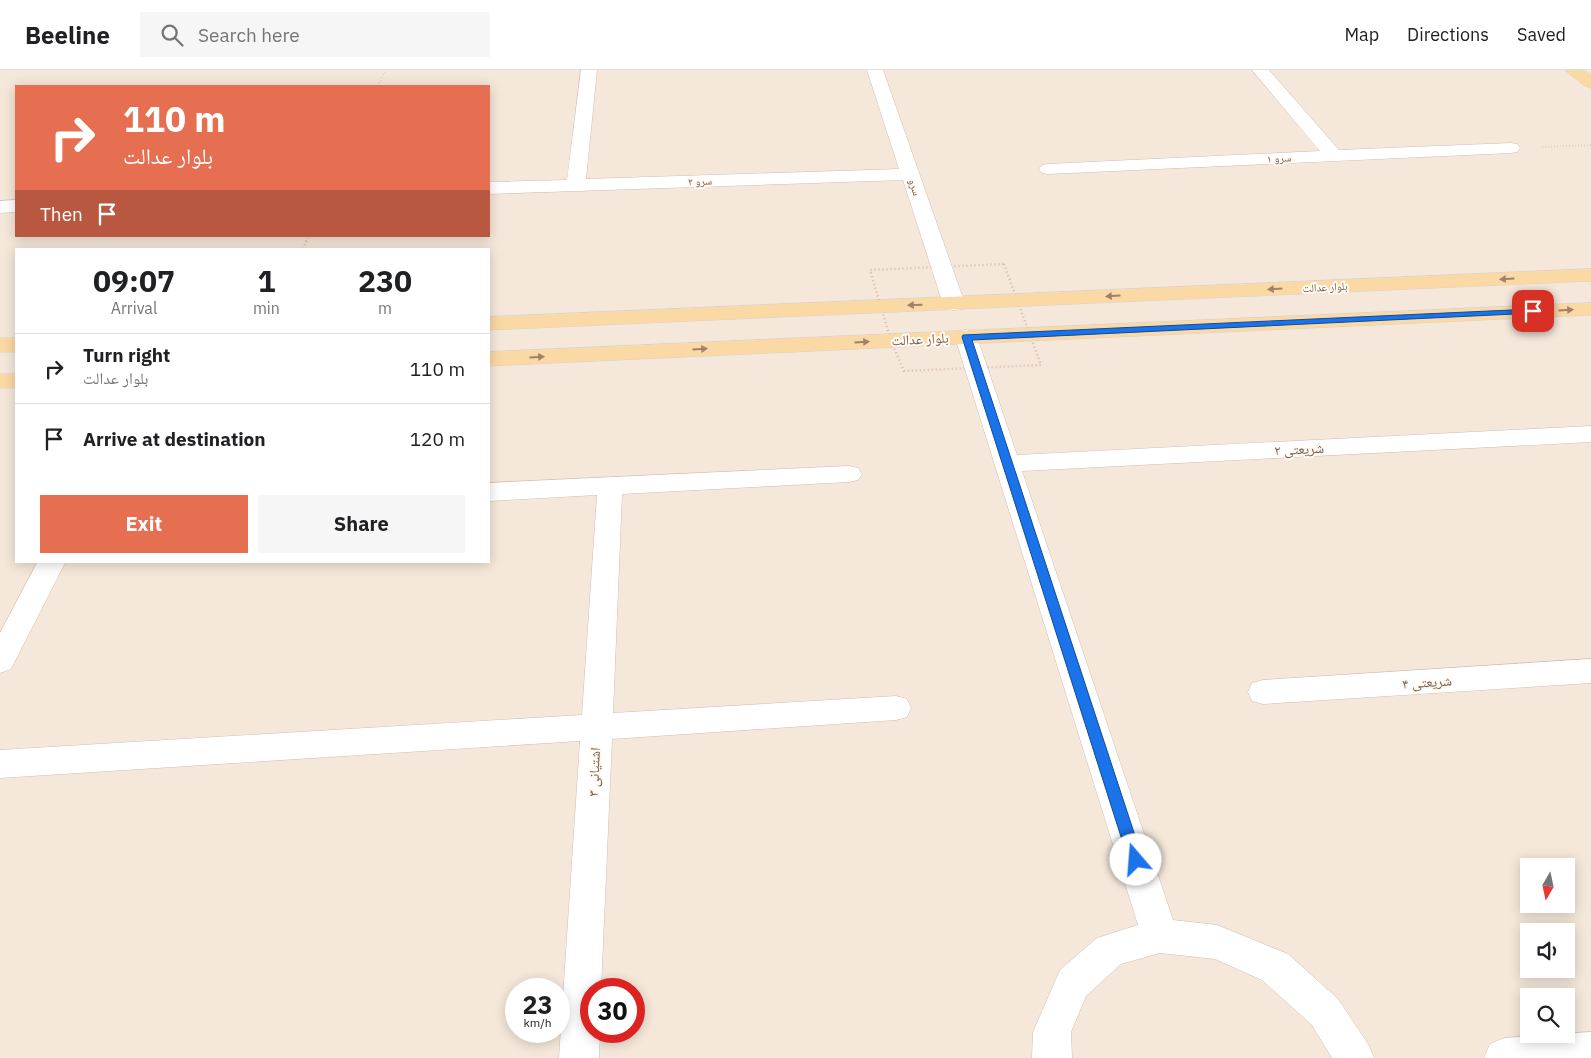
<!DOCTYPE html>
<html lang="en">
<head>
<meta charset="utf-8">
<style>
  :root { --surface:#fff; --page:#f6f6f6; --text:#202124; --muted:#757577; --line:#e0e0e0; --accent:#e76f51 }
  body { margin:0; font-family:"IBM Plex Sans","Noto Naskh Arabic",sans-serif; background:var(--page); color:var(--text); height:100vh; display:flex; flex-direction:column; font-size:19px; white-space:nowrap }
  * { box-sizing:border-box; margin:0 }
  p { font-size:16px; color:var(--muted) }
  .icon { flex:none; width:28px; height:28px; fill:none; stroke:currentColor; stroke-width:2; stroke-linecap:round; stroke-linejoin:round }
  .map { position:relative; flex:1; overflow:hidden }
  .sheet { position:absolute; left:15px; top:178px; width:475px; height:315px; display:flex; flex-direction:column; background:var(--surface); border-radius:0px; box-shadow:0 2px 12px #0003 }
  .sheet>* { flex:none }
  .hud { position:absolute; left:15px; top:15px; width:475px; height:152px; border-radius:0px; box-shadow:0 2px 12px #0003; background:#e76f51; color:#fff; overflow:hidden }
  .needle { width:32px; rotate:189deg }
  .buttons { position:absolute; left:1520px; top:788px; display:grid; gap:10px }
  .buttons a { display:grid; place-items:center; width:55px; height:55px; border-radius:0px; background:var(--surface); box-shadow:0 2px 12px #0003; font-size:25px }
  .speed { position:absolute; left:505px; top:908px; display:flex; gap:10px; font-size:25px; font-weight:700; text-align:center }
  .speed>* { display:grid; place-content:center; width:65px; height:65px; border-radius:50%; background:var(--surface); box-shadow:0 2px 12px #0003; line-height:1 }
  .speed small { font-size:12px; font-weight:400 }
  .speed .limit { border:8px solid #d22; background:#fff; color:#111 }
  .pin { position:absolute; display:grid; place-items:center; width:42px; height:42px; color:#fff; margin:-21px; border-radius:10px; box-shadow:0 2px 8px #0006 }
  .me { position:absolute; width:55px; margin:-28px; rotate:342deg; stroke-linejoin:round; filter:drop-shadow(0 0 4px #0008) }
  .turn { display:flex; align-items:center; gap:18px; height:105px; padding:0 25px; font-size:22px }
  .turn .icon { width:65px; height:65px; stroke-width:2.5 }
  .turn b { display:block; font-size:35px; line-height:42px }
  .then { display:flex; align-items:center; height:48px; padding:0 25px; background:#0003; gap:10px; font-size:19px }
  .eta { display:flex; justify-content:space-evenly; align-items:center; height:85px; text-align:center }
  .eta b { font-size:30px; font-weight:700; line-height:35px }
  .button { display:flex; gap:10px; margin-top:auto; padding:10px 25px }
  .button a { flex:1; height:58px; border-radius:0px; background:var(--accent); color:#fff; font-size:20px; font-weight:700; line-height:58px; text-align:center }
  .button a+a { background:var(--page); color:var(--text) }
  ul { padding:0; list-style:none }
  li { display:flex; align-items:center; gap:15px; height:70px; padding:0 25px; border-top:1px solid var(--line) }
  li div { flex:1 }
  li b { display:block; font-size:19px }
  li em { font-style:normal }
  header { display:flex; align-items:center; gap:30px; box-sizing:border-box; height:70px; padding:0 25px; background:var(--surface); border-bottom:1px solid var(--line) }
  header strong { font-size:24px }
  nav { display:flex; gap:28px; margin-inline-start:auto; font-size:18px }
  .search { width:350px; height:45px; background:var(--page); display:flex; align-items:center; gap:12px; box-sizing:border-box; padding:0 18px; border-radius:0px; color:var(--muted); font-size:19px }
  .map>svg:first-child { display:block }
  .residential { fill:#f5e8da; fill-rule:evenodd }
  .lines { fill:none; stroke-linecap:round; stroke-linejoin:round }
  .minor-casing { stroke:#d1beb0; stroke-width:1 }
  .major-casing { stroke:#dad1cd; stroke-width:1 }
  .path-far1 { stroke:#d9b8a5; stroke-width:2; stroke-dasharray:0.5 2.5; stroke-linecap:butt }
  .path { stroke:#d9b8a5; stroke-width:2.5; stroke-dasharray:1 3; stroke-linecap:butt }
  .minor { fill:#fff; fill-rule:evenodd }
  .major { fill:#fbd9a5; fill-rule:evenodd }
  .oneway { fill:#a18267 }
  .route { fill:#1a73e8; stroke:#114b97 }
  .labels { text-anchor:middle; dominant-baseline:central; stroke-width:4; stroke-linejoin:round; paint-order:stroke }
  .far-street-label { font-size:11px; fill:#7a5c4d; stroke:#fffaf3 }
  .street-label { font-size:14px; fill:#7a5c4d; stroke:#fffaf3 }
</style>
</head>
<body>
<header>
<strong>Beeline</strong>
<div class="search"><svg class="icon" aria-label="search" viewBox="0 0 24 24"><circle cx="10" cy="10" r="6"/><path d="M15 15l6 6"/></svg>Search here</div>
<nav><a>Map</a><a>Directions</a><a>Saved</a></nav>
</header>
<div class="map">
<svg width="1591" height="988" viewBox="0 0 1591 988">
  <rect width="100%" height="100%" fill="#fdf6ec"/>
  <!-- residential -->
  <path class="residential" d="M0,0H1591V988H0ZM16,16H489V166H16ZM16,179H489V491H16ZM1529,796H1566V834H1529ZM1529,861H1566V899H1529ZM516,919H559V961H516ZM591,919H634V961H591ZM1529,926H1566V964H1529Z"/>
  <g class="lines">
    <!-- minor casing -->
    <g class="minor-casing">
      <g id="minor">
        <polygon points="581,0 597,0 586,109 899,99 867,0 883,0 965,234 962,239 954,240 946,239 943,234 903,110 489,124 489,112 567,110"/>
        <polygon points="1252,0 1269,0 1339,80 1511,73 1517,74 1520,78 1517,82 1511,83 1048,104 1042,103 1039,99 1042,95 1048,94 1320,81"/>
        <polygon points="16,130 16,142 0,143 0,131"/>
        <polygon points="966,260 974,262 977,267 1017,385 1591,356 1591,372 1022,401 1173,850 1217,855 1288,884 1338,929 1368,974 1374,988 1332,988 1312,955 1262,910 1215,889 1160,883 1121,894 1086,926 1071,962 1072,988 1032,988 1033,962 1060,900 1097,868 1138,855 955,267 958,262"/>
        <polygon points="849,396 858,398 862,404 858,410 849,412 622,424 613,643 896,626 907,629 911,638 907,647 896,650 612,669 601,919 591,919 591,961 600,961 599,988 559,988 580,671 0,708 0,680 582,645 597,425 489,431 489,413"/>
        <polygon points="38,491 66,491 11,599 0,603 0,563"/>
        <polygon points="1591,589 1591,613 1263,634 1252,631 1248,622 1252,613 1263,610"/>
        <polygon points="1591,962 1591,988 1484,988 1490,974 1504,968"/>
      </g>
    </g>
    <!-- major casing -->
    <g class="major-casing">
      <g id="major">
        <polygon points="1565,0 1583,0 1591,5 1591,18 1585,16"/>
        <polygon points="1591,199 1591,211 489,260 489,247"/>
        <polygon points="1591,233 1591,245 489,296 489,282"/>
        <rect x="0" y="268" width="16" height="14"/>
        <rect x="0" y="304" width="16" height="14"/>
      </g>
    </g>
    <!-- path-far1 -->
    <g class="path-far1">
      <polyline points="378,16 385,0"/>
      <polyline points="1542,77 1591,75"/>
      <polyline points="306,171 309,166"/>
    </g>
    <!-- path -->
    <g class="path">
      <polyline points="303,179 307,170"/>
      <polygon points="1004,194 1041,295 904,301 891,271 870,200"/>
    </g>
    <!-- minor -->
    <use href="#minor" class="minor"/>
    <!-- major -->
    <use href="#major" class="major"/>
  </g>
  <!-- one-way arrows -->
  <defs><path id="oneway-solid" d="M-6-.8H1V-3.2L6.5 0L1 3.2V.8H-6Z" transform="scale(1.25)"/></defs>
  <g class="oneway">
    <use href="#oneway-solid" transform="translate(1507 209) rotate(177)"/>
    <use href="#oneway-solid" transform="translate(1275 219) rotate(177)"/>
    <use href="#oneway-solid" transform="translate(1113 226) rotate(177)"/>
    <use href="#oneway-solid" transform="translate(915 235) rotate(178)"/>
    <use href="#oneway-solid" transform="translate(1566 240) rotate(-3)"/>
    <use href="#oneway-solid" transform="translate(862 272) rotate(-3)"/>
    <use href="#oneway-solid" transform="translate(700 279) rotate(-3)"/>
    <use href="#oneway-solid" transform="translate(537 287) rotate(-3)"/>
  </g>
  <!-- route -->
  <polygon class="route" points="1533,239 1537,241 1536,243 972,270 1143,790 1141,795 1136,797 1130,795 962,267 963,265"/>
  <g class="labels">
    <!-- far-street labels -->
    <g class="far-street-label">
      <text transform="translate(1279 88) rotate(-3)">سرو ۱</text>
      <text transform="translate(700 111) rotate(-2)">سرو ۲</text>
      <text transform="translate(915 117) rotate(71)">سرو</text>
      <text transform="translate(1325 217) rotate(-3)">بلوار عدالت</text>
    </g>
    <!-- street labels -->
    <g class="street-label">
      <text transform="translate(920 269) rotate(-3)">بلوار عدالت</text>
      <text transform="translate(1299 379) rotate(-3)">شریعتی ۲</text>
      <text transform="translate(1427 612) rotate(-4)">شریعتی ۴</text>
      <text transform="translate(594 702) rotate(-87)">اشتیانی ۳</text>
    </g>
  </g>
</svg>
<div class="buttons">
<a><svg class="needle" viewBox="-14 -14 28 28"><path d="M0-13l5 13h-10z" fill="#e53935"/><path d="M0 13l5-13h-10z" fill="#757577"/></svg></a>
<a><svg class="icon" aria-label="sound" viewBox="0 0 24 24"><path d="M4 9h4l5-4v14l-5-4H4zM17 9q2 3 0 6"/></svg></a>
<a><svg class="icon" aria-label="search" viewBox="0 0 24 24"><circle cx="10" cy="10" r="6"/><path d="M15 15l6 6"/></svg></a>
</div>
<div class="speed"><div>23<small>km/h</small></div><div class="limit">30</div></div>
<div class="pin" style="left:1533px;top:241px;background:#d93025"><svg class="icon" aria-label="arrive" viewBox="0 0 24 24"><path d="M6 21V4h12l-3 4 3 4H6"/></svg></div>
<svg class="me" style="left:1136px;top:790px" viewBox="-20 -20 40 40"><circle r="19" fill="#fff"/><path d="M0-13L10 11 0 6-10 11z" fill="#1a73e8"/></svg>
<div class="hud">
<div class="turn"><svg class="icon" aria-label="right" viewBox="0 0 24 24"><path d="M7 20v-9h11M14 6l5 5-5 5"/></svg><div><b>110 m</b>بلوار عدالت</div></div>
<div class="then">Then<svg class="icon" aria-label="arrive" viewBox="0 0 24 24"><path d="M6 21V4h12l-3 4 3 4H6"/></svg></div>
</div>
<section class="sheet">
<div class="eta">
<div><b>09:07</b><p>Arrival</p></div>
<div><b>1</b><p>min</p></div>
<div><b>230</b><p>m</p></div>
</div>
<ul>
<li><svg class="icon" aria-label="right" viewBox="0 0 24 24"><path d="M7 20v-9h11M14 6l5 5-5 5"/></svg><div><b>Turn right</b><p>بلوار عدالت</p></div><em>110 m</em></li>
<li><svg class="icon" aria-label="arrive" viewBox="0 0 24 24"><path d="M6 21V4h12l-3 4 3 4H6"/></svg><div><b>Arrive at destination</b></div><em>120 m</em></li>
</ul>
<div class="button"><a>Exit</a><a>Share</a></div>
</section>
</div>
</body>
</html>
